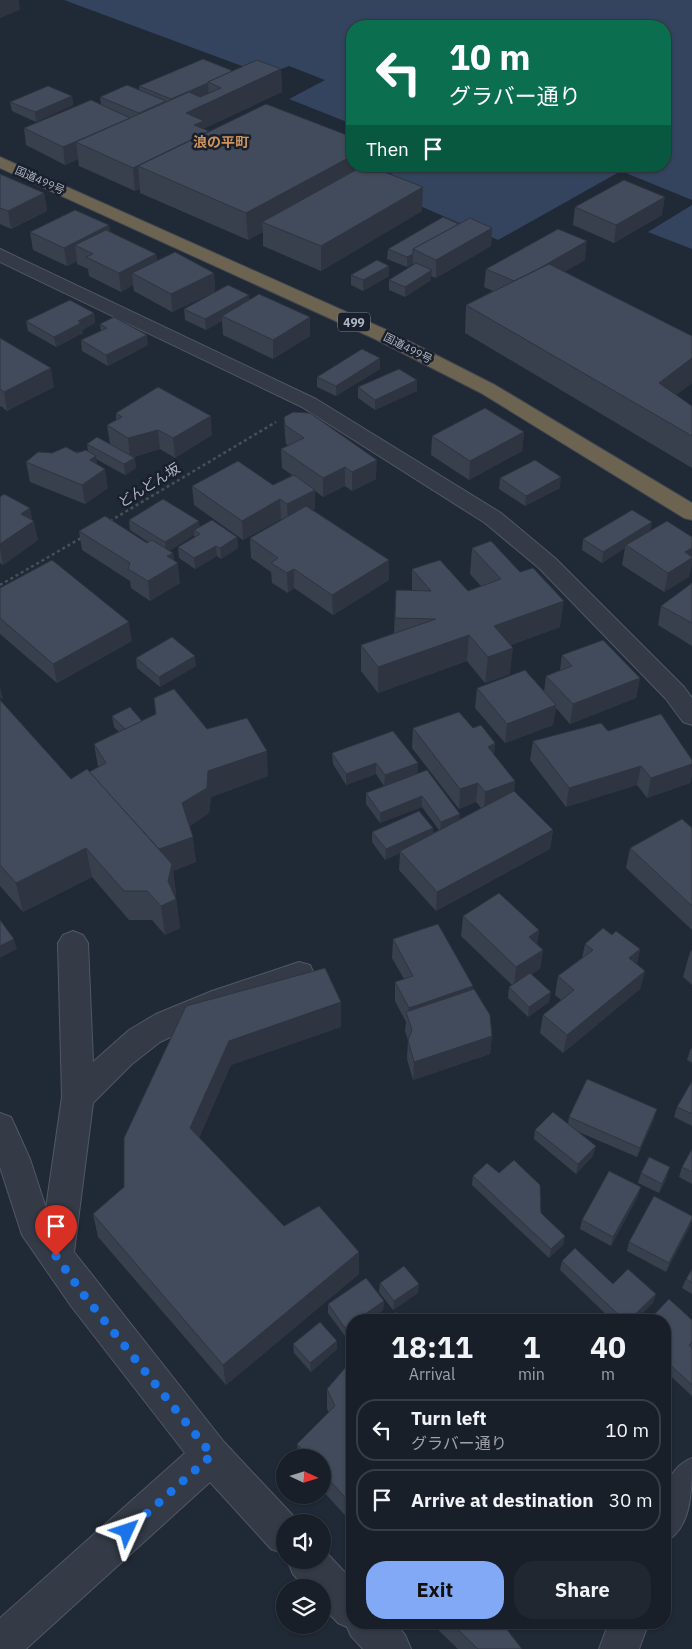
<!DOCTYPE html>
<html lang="en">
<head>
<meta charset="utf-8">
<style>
  :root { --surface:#181f28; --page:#212730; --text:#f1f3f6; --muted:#9fa2a8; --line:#363d45; --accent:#82a9f5 }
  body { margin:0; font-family:"IBM Plex Sans","Noto Sans JP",sans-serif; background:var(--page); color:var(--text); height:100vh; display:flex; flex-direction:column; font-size:19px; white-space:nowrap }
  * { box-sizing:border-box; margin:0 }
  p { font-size:16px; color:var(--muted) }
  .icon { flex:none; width:28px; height:28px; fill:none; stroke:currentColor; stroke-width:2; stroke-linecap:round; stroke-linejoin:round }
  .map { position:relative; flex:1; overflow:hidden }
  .side { position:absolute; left:346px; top:1314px; width:325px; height:315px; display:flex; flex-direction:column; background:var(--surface); border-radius:20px; box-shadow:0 1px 4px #0004,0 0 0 1px var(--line) }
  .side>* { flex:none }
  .top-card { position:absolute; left:346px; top:20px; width:325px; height:152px; border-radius:20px; box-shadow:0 1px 4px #0004,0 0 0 1px var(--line); background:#0b6e4f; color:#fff; overflow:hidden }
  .needle { width:32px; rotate:94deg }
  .tools { position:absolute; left:276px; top:1449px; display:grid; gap:10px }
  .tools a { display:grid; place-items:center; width:55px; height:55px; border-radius:50%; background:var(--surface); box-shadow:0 1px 4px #0004,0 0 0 1px var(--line); font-size:25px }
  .pin { position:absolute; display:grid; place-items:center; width:42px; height:42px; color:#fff; margin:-51px -21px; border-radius:50% 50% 50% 0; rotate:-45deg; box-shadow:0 0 5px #0007 }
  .pin .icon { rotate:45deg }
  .me { position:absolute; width:55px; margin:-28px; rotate:48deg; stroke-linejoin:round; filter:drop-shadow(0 0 4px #0008) }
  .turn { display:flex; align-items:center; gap:18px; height:105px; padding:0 20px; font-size:22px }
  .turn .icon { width:65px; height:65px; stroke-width:2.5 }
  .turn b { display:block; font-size:35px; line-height:42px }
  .then { display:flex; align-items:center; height:48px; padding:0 20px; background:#0003; gap:10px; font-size:19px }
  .eta { display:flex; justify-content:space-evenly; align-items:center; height:85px; text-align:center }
  .eta b { font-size:30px; font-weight:800; line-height:35px }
  .button { display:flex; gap:10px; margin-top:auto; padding:10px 20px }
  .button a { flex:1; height:58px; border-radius:20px; background:var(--accent); color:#111; font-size:20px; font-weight:800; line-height:58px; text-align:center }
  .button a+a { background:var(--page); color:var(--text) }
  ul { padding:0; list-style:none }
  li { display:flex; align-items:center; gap:15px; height:62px; margin:0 10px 8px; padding:0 10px; border:2px solid var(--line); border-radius:20px }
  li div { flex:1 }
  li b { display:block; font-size:19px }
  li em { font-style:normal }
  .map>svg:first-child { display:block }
  .water { fill:#34445e }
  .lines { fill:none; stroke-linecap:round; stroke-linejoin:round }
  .street-casing { stroke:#515865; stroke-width:2 }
  .highway-casing { stroke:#3e4552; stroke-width:2 }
  .path { stroke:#425357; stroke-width:2.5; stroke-dasharray:3 3; stroke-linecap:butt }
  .street { fill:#343b47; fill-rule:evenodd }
  .highway { fill:#6d6351; fill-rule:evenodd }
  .wall { fill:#38404e }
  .shaded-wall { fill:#2e3440 }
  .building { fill:#414b5b; stroke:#2e3440 }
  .route { stroke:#1a73e8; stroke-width:9; stroke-dasharray:0 16.2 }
  .labels { text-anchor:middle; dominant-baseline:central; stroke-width:5; stroke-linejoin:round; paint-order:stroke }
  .far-street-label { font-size:11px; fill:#aeb5c4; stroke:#19202b }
  .shield { fill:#19202b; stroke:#818896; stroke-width:1 }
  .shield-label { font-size:12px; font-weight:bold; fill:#aeb5c4 }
  .far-quarter-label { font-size:14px; font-weight:bold; fill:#d0945d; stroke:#19202b }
  .street-label { font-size:14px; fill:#aeb5c4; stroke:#19202b }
</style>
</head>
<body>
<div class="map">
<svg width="692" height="1649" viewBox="0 0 692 1649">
  <rect width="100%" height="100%" fill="#202936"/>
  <!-- water -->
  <g class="water">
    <polygon points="64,0 692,0 692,200 621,171 498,240 372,185 404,166 665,166 665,26 352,26 352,124 289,99 325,80 289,66 266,75"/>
    <polygon points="692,205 692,249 648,232"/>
  </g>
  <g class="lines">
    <!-- street casing -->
    <g class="street-casing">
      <g id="street">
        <polygon points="0,249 316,399 501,513 555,558 684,687 692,698 692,725 683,722 666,699 539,568 485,523 302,407 0,262"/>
        <polygon points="73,931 83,935 88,943 93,1062 129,1030 156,1014 212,991 299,962 310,965 314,974 310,983 214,1016 160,1042 132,1064 93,1103 74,1252 224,1442 299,1522 285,1522 285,1554 271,1549 210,1482 26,1649 0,1649 0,1618 185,1453 71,1306 22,1235 0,1167 0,1113 11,1117 30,1159 46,1208 62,1097 58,943 63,935"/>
        <path d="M692,1458C692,1490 692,1528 665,1542C665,1510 657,1473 692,1458Z"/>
        <polygon points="322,1548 352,1580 352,1622 394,1622 405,1635 411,1649 363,1649 351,1636 347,1627 338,1623 322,1606 322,1588 305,1588 293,1574 287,1560 322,1560"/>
        <polygon points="609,1622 649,1622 639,1649 599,1649"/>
      </g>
    </g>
    <!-- highway casing -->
    <g class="highway-casing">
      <polygon id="highway" points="0,157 389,331 495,385 692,503 692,520 684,518 481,393 375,339 0,168"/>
    </g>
    <!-- path -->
    <g class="path">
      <polyline points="110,521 276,422"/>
      <polyline points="0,585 83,537"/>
    </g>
    <!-- street -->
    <use href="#street" class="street"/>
    <!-- highway -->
    <use href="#highway" class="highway"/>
  </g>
  <!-- wall -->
  <g class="wall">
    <polygon points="281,69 282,92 205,128 205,130 209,132 352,166 396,166 384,172 422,211 321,271 263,246 263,232 248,240 140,193 140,189 135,191 79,166 78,159 65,165 26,145 24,128 101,105 100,97 139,90 139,86 233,71"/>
    <polygon points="72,96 73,105 36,122 12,111 10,102"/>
    <polygon points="0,174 44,193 47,211 11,229 0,224"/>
    <polygon points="575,207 662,215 614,243 573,225"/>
    <polygon points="459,224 492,228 491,246 436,278 431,276 431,280 405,297 389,290 389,280 413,265 413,264 407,267 387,259 388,249"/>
    <polygon points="109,225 110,232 156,254 157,261 214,273 215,292 172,312 134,291 133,285 121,292 89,276 88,269 77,264 77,261 67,266 33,250 30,232"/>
    <polygon points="585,260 564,272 692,383 676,395 692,406 692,468 465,333 466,305 493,291 484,287 486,269"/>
    <polygon points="351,275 389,276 363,291 351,285"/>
    <polygon points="249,300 310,336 273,359 223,335 222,321 206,330 185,320 184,309"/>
    <polygon points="94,313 95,323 82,330 83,333 56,347 28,331 26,321"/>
    <polygon points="100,324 148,345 108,366 82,351 81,340 101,331"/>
    <polygon points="0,338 54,387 7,411 1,406 0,407"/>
    <polygon points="380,358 380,369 336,396 317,387 317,377"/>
    <polygon points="358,387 417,391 375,410 358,398"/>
    <polygon points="116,413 212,435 175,458 160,449 134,457 136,468 125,475 96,459 97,464 108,488 85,504 30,482 26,462 52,453 88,451 87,444 110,444 107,425 116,420"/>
    <polygon points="284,417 376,479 352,491 345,486 323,497 315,491 315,509 313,510 389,560 389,580 333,615 294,588 288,593 272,583 271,572 251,558 250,538 282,520 281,519 243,540 194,505 192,486 273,485 292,475 282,468 281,449 288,445 286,444 285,436"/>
    <polygon points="524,432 522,451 469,480 431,455 432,436"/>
    <polygon points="500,478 560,488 525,506 499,489"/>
    <polygon points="0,497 32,520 38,540 3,565 0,563"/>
    <polygon points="129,520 200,527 237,537 238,548 221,559 217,556 195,569 179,558 178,547 195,538 194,535 169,551 173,553 174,560 180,583 150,601 131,588 130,581 82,550 79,531 147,543 148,542 130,530"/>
    <polygon points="650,531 691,566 689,577 664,592 622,565 625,548 602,563 582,550 583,539"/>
    <polygon points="472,548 560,627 511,645 510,674 485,683 467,661 378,693 361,671 361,645 394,633 396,590 412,590 412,569 468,591 481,586 470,574"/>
    <polygon points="692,583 692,646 658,625 661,606"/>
    <polygon points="0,588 132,641 57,683 0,634"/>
    <polygon points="562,655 640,678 636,698 570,724 556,708 553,725 505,743 475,708 477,688 544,692 546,676 560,670"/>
    <polygon points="136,658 196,666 160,687 137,668"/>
    <polygon points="154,698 207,729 268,776 211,797 209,813 190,826 196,862 173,871 176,893 175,896 176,899 180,928 165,935 152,920 129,920 92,877 23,912 0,886 0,700 71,779 89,772 98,767 94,744 119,732 114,727 112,716 142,721 156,714"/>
    <polygon points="413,728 473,728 495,743 494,755 515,781 514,791 553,830 550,849 436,911 399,870 400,853 385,860 372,842 372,832 433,833 439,830 422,807 380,823 366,804 366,793 427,770 460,819 481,808 476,802 459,809 412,748"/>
    <polygon points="608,731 692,760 692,774 690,783 647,798 637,785 566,807 530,760 533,741"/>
    <polygon points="332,753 418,763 417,774 384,786 376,774 346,785 333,764"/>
    <polygon points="692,828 692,930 626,868 630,848"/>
    <polygon points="463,916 539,930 537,944 543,950 540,969 532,974 549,1002 528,1017 508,998 509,987 512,985 461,936"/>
    <polygon points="612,935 640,949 637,964 645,971 640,989 563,1053 540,1033 543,1015 561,1000 555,995 558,976 582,958 585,944"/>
    <polygon points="393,939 473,989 492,1036 490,1054 413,1080 407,1059 408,1040 405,1031 406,1022 395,1001 395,982 404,979 392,958"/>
    <polygon points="692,950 692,985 683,977 690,952"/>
    <polygon points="186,1006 341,1027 231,1065 199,1138 284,1226 359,1252 359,1274 226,1385 98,1237 93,1214 124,1187"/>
    <polygon points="692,1048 692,1063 687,1060 690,1050"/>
    <polygon points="692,1081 692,1126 674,1117 677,1107"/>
    <polygon points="569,1117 654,1119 637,1157 574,1130 593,1156 576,1174 534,1139 535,1130 568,1124"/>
    <polygon points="692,1149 692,1184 679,1177 682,1167"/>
    <polygon points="499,1173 565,1236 563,1245 549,1258 472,1185 473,1176"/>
    <polygon points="641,1173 667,1177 659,1193 638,1183"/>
    <polygon points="638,1196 611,1246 580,1229 582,1220"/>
    <polygon points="692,1216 692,1220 690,1226 666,1272 627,1251 629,1242"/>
    <polygon points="562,1261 613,1284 656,1294 653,1303 635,1320 612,1320 560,1270"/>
    <polygon points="692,1269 692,1294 682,1288 686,1279"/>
    <polygon points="380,1283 419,1284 418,1293 393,1310 379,1292"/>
    <polygon points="384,1301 383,1310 345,1336 328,1313 328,1304"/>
    <polygon points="665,1320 692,1320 692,1396 665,1371"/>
    <polygon points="337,1341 337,1349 311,1372 294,1353 293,1344"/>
    <polygon points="352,1360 352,1523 322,1490 322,1458 298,1458 297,1444 329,1413 327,1409 327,1389"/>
    <polygon points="430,1622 501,1622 522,1649 458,1649"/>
  </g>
  <!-- shaded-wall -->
  <g class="shaded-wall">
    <polygon points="0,0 19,0 20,10 0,18"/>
    <polygon points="281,69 282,92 205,128 205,133 138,166 140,189 135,191 133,168 186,113"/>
    <polygon points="208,83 209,100 171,99"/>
    <polygon points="72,96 73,105 36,122 35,112"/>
    <polygon points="130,118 76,142 78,159 65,165 63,147"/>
    <polygon points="352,156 352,166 371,166 371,173 262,222 263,232 248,240 246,213"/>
    <polygon points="378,166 396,166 378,176"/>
    <polygon points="423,187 422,211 321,271 321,246"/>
    <polygon points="44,193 47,211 11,229 8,211"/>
    <polygon points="665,197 662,215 614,243 616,225"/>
    <polygon points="109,225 111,243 75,245 77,261 67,266 64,248"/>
    <polygon points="492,228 491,246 436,278 436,260"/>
    <polygon points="587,241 585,260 514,301 516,282"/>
    <polygon points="156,254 158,273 132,273 133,285 121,292 119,273"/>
    <polygon points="413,254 413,264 407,267 407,257"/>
    <polygon points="389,266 389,276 363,291 363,280"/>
    <polygon points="432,270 431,280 405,297 405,287"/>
    <polygon points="214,273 215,292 172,312 171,294"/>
    <polygon points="249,295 250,305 222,316 222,321 206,330 205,319"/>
    <polygon points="94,313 95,323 82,330 83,333 56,347 54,337 78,321"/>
    <polygon points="310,317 310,336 273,359 273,340"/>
    <polygon points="147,335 148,345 108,366 106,355"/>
    <polygon points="380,358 380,369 336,396 336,386"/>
    <polygon points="692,358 692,383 654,412 659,383"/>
    <polygon points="51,368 54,387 7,411 4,392"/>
    <polygon points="417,380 417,391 375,410 375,400"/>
    <polygon points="211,416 212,435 175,458 173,438"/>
    <polygon points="158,430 160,449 130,458 128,438"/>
    <polygon points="524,432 522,451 469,480 470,461"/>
    <polygon points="96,456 98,473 105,469 108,488 85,504 82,485 90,460"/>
    <polygon points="135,458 136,468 125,475 124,464"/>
    <polygon points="377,460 376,479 352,491 352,472"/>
    <polygon points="345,467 345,486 323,497 323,478"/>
    <polygon points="561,477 560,488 525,506 526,496"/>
    <polygon points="315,490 315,509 288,524 287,504"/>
    <polygon points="280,499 281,519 243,540 242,521"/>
    <polygon points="30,508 33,522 34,521 38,540 3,565 0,548 0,544 21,514"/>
    <polygon points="199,521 200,532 194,530 194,535 166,553 165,542"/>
    <polygon points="652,522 650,533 626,545 625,548 602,563 603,552"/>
    <polygon points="237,537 238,548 221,559 220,548"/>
    <polygon points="216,546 217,556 195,569 194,558"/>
    <polygon points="692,548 692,565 689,577 664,592 668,573 685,552"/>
    <polygon points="173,553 174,566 178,563 180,583 150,601 148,581 167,556"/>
    <polygon points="389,560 389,580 333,615 332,595"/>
    <polygon points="294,569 294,588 288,593 287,573"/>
    <polygon points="564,601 560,627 491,652 494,626"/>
    <polygon points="129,622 132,641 57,683 53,664"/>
    <polygon points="469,635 467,661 378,693 378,667"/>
    <polygon points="513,648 510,674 485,683 488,657"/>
    <polygon points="195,656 196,666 160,687 159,677"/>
    <polygon points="640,678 636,698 570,724 573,704"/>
    <polygon points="0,686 3,698 0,699"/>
    <polygon points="556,705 553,725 505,743 507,724"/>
    <polygon points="495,743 493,763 488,747"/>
    <polygon points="267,751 268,776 211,797 209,813 185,829 182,803 208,771"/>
    <polygon points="376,763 376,774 346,785 346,774"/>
    <polygon points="418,763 417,774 384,786 385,775"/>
    <polygon points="692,764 692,774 690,783 647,798 651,778"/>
    <polygon points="641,766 637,785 566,807 569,788"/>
    <polygon points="515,781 513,800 484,812 485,792"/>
    <polygon points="478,783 476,802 459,809 460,789"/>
    <polygon points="422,796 422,807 380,823 380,813"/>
    <polygon points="460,814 459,825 440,832 441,822"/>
    <polygon points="433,828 433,838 400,851 400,853 385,860 386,849"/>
    <polygon points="553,830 550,849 436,911 437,892"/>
    <polygon points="193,837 196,862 173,871 176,893 174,900 176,899 180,928 165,935 161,906 158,849"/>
    <polygon points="86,848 92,877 23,912 16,883"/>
    <polygon points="539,930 536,949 529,937"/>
    <polygon points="14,939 17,949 0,958 0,946"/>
    <polygon points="640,949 636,968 629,958"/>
    <polygon points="543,950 540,969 514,986 516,967"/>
    <polygon points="645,971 640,989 563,1053 567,1035"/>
    <polygon points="473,986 471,1005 408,1019 409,1008"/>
    <polygon points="551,992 549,1002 528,1017 529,1007"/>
    <polygon points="341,1002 341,1027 231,1065 193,1152 190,1128 229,1041"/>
    <polygon points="492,1036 490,1054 413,1080 414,1062"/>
    <polygon points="657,1109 654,1119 637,1157 640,1148"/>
    <polygon points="596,1146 593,1156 576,1174 578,1164"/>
    <polygon points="670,1167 667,1177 659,1193 662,1184"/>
    <polygon points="641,1187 638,1196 611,1246 613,1237"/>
    <polygon points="692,1219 690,1226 666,1272 669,1263"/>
    <polygon points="565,1236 563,1245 549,1258 551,1249"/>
    <polygon points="359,1252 359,1274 226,1385 223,1365"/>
    <polygon points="419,1284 418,1293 393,1310 394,1301"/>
    <polygon points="656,1294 653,1303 635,1320 629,1320"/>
    <polygon points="384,1301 383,1310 369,1320 356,1320"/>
    <polygon points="352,1323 352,1331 345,1336 345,1328"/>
    <polygon points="337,1341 337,1349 311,1372 310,1363"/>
  </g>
  <!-- building -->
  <g class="building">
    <polygon points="203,59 233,71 208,82 208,83 171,99 139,86"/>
    <polygon points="257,60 281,69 186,113 204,121 194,125 209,131 133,168 76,142 189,92 200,97 221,88 208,82"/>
    <polygon points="127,85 166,101 139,113 100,97"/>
    <polygon points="48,86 72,96 35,112 10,102"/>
    <polygon points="91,100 130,118 63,147 24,128"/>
    <polygon points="266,104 352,137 352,156 246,213 138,166"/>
    <polygon points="363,166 369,166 423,187 321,246 262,222"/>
    <polygon points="0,174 44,193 8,211 0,208"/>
    <polygon points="624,180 665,197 616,225 575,207"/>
    <polygon points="75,210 109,225 64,248 30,232"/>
    <polygon points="443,217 459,224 413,249 413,254 407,257 388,249"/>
    <polygon points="470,218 492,228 436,260 413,249"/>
    <polygon points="558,229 587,241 540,268 514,281 486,269"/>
    <polygon points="106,230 156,254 119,273 86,257 93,254 75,245"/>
    <polygon points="175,252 214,273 171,294 132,273"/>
    <polygon points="377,260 389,266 363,280 351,275"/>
    <polygon points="416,263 432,270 405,287 389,280"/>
    <polygon points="549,264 692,336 692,358 659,383 692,406 692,436 466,305"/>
    <polygon points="228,285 249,295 205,319 184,309"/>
    <polygon points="259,294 310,317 273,340 222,316"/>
    <polygon points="70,300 94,313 78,321 81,323 54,337 26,321"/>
    <polygon points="114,317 147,335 106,355 81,340 107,328 100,324"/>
    <polygon points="0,338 51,368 4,392 0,389"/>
    <polygon points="362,349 380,358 336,386 317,377"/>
    <polygon points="399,369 417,380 375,400 358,387"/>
    <polygon points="158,387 211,416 173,438 158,430 128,438 107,425 122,417 116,413"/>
    <polygon points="485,408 524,432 470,461 432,436"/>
    <polygon points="293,412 310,413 377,460 352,472 345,467 323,478 281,449 304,438 285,425 284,417"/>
    <polygon points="97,437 135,458 124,464 87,444"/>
    <polygon points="66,447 77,453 86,450 96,456 90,460 105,469 82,485 26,462 38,452 52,453"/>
    <polygon points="535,460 561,477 526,496 500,478"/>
    <polygon points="238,461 273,485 294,475 315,490 287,504 280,499 242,521 192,486"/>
    <polygon points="4,494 30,508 21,514 34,521 0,544 0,497"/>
    <polygon points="163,499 199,521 165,542 129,520"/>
    <polygon points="306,506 389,560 332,595 294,569 287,573 271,563 278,558 250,538"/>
    <polygon points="632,510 652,522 603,552 583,539"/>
    <polygon points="105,516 147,543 152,540 173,553 167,556 178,563 148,581 128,569 130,563 79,531"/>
    <polygon points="212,520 237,537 220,548 216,546 194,558 178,547 200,534 194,530"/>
    <polygon points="667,521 692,537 692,548 685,552 692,557 692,558 668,573 626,545"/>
    <polygon points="491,541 520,572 533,568 564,601 494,626 513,648 488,657 469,635 378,667 361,645 436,619 395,618 396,590 431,591 412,569 440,560 468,591 501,579 472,548"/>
    <polygon points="52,560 129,622 53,664 0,618 0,588"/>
    <polygon points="692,583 692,623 661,606"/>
    <polygon points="172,637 195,656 159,677 136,658"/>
    <polygon points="603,640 640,678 573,704 546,676 572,666 562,655"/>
    <polygon points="525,670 556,705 507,724 477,688"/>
    <polygon points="174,689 207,729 247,718 267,751 208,771 207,788 182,803 193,837 159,849 89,772 106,763 94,744 156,714 154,698"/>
    <polygon points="0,700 71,779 87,769 172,864 168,881 176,899 161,906 147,891 124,891 86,848 16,883 0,865"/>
    <polygon points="130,707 142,721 125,729 112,716"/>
    <polygon points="459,712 473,728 481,725 495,743 488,747 515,781 485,792 478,783 460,789 413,728"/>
    <polygon points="661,714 692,760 692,764 651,778 641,766 569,788 533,741 601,723 608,731"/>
    <polygon points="393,731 418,763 385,775 376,763 346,774 332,753"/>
    <polygon points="427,770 460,814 441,822 422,796 380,813 366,793"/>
    <polygon points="514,791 553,830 437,892 400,851"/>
    <polygon points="419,811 433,828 386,849 372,832"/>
    <polygon points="682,819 692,828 692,906 630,848"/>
    <polygon points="499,893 539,930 529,937 543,950 516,967 463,916"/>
    <polygon points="0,920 14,939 0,946"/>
    <polygon points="438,924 473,986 409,1008 395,982 413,976 393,939"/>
    <polygon points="603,928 612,935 616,931 640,949 629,958 645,971 567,1035 543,1015 574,990 558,976 593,950 585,944"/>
    <polygon points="325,968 341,1002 229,1041 190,1128 284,1226 319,1206 359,1252 223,1365 93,1214 124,1187 124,1138 186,1006"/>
    <polygon points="530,973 551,992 529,1007 509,987"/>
    <polygon points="474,989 490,1015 492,1036 414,1062 408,1040 412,1030 406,1012"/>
    <polygon points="587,1079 657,1109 640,1148 569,1117"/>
    <polygon points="692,1081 692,1114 677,1107"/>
    <polygon points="553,1112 596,1146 578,1164 535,1130"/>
    <polygon points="692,1149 692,1172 682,1167"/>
    <polygon points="649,1157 670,1167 662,1184 641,1173"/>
    <polygon points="514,1160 540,1185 541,1213 565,1236 551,1249 473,1176 487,1163 499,1173"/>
    <polygon points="609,1171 641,1187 613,1237 582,1220"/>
    <polygon points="654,1196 692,1216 692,1219 669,1263 629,1242"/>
    <polygon points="575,1248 613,1284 628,1269 656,1294 629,1320 624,1320 562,1261"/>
    <polygon points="404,1266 419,1284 394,1301 380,1283"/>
    <polygon points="692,1269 692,1283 686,1279"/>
    <polygon points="366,1278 384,1301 356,1320 352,1320 352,1323 345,1328 328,1304"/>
    <polygon points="669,1299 692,1320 692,1342 689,1345 692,1348 692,1385 665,1360 665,1320 649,1320"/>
    <polygon points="396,1312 406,1320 389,1320"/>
    <polygon points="320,1322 337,1341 310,1363 293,1344"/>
    <polygon points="352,1360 352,1505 322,1472 322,1458 310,1458 297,1444 335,1406 327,1389"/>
    <polygon points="450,1622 501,1622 522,1649 478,1649"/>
  </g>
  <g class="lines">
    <!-- route -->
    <polyline class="route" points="56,1256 83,1294 212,1455 127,1531"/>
  </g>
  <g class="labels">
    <!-- far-street labels -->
    <g class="far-street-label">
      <text transform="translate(40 180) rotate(24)">国道499号</text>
      <text transform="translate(408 348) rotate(27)">国道499号</text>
    </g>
    <!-- shield labels -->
    <rect class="shield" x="338" y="312.5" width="32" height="19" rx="4"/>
    <g class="shield-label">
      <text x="354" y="322">499</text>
    </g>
    <!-- far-quarter labels -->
    <g class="far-quarter-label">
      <text x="221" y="142">浪の平町</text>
    </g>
    <!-- street labels -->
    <g class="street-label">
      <text transform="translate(149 485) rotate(-32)">どんどん坂</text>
    </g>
  </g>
</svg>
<div class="tools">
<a><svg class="needle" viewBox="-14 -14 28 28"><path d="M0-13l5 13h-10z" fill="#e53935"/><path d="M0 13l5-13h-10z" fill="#9fa2a8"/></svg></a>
<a><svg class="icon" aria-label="sound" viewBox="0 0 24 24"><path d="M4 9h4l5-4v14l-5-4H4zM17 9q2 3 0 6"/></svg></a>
<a><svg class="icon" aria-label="layers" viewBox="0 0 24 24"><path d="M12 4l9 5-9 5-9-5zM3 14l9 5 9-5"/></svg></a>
</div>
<div class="pin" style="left:56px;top:1256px;background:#d93025"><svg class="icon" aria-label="arrive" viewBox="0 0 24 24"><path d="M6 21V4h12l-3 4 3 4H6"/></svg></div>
<svg class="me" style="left:127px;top:1531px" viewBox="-20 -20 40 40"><path d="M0-17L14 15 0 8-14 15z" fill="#1a73e8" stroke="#fff" stroke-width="4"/></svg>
<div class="top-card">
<div class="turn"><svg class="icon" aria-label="left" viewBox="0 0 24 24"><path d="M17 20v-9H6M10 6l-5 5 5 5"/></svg><div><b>10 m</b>グラバー通り</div></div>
<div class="then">Then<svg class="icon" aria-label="arrive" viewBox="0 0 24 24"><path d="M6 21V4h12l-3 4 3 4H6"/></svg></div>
</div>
<section class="side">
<div class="eta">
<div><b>18:11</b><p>Arrival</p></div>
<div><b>1</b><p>min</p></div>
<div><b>40</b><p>m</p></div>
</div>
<ul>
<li><svg class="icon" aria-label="left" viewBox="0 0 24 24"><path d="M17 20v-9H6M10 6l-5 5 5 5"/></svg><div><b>Turn left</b><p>グラバー通り</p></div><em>10 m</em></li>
<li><svg class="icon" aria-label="arrive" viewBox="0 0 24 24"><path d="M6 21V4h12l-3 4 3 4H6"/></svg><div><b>Arrive at destination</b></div><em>30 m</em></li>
</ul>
<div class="button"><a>Exit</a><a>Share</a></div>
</section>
</div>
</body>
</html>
